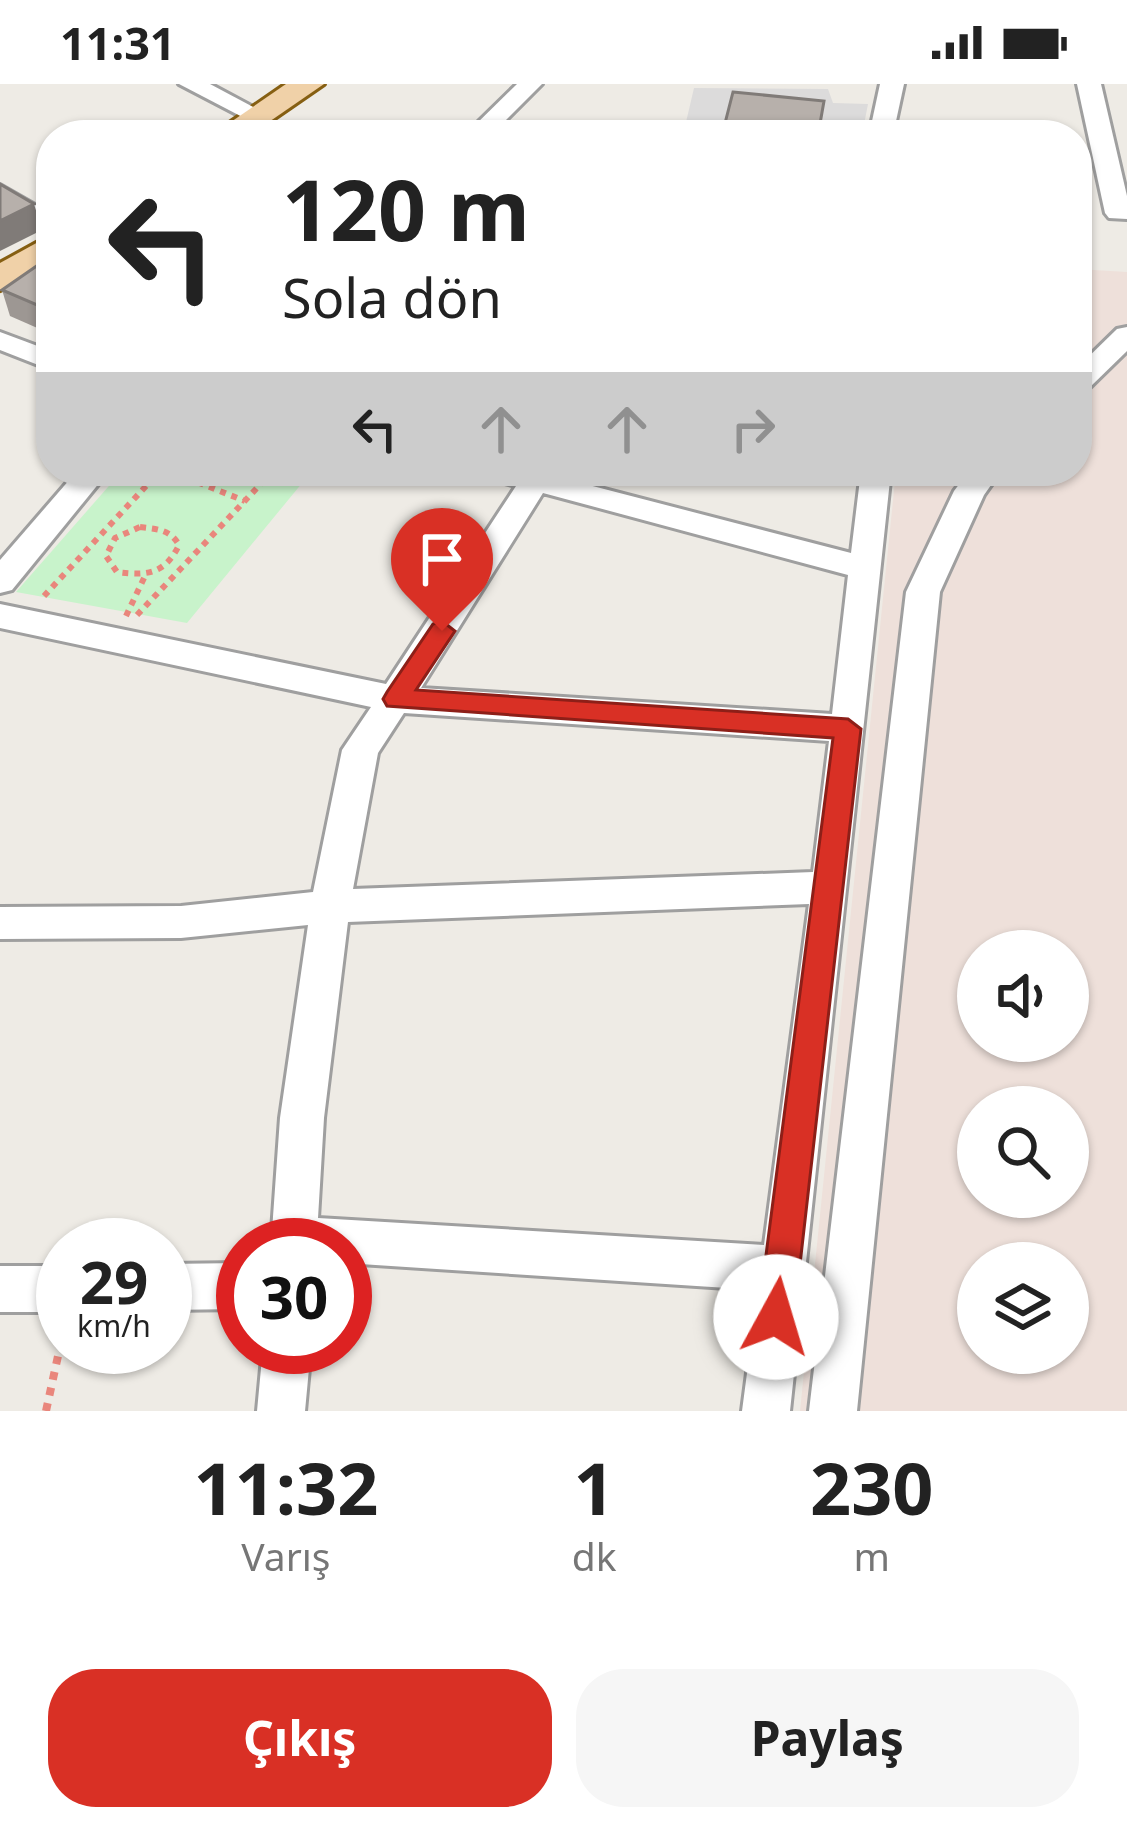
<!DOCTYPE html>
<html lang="tr">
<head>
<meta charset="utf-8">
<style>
  :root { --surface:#fff; --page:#f6f6f6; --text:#222; --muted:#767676; --accent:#d93025 }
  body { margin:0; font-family:"Noto Sans",sans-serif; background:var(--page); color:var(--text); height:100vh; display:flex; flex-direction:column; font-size:45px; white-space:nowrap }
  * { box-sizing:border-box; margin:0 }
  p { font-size:39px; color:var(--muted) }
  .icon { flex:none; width:66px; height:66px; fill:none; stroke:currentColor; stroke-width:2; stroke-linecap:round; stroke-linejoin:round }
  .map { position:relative; height:1327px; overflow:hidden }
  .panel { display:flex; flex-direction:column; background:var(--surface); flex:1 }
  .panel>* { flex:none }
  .top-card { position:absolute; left:36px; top:36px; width:1056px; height:366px; border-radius:48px; box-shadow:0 3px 9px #0004; background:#fff; color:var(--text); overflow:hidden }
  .tools { position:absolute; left:957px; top:846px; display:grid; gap:24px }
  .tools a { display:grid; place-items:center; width:132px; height:132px; border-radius:50%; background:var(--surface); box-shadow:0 3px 9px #0004; font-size:60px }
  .speed { position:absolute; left:36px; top:1134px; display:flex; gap:24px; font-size:60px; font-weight:700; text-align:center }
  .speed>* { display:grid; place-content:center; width:156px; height:156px; border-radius:50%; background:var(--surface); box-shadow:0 3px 9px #0004; line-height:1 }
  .speed small { font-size:30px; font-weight:400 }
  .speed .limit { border:18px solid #d22; background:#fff; color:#111 }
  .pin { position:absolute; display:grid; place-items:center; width:102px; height:102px; color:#fff; margin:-123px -51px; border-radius:50% 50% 50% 0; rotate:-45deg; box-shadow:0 0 12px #0007 }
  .pin .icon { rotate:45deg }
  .me { position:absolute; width:132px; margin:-66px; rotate:6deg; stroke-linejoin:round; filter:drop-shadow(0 0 9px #0008) }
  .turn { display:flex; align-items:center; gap:42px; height:252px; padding:0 48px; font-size:54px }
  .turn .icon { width:156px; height:156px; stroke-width:2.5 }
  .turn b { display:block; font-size:84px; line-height:102px }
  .lanes { display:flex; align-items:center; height:114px; padding:0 48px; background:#0003; justify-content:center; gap:60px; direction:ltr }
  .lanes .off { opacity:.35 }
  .eta { display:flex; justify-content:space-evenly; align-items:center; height:204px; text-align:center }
  .eta b { font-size:72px; font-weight:700; line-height:84px }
  .button { display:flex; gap:24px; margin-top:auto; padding:24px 48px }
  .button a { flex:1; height:138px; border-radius:48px; background:var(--accent); color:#fff; font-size:48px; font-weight:700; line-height:138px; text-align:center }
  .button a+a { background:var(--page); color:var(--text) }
  .status { display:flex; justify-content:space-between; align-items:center; height:84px; padding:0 60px; background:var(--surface); direction:ltr }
  .status svg { height:33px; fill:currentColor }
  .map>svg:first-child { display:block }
  .residential { fill:#dcdbdb }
  .military { fill:#eee0da; fill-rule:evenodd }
  .park { fill:#c8f3cb }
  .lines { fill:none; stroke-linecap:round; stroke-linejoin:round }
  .minor-casing { stroke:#9f9f9f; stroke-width:6 }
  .major-casing { stroke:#865f12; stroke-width:6 }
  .path-far1 { stroke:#e9867c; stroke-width:6; stroke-dasharray:6 6; stroke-linecap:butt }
  .path { stroke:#e9867c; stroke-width:8; stroke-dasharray:8 8; stroke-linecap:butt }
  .minor { fill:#fff; fill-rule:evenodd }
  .major { fill:#f0d1a8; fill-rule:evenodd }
  .wall { fill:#9d9793 }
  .shaded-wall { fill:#807b78 }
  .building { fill:#b7b0ab; stroke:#807b78; stroke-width:3 }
  .route { fill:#d93025; stroke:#8d1f18; stroke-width:3 }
</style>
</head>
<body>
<div class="status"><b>11:31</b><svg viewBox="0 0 49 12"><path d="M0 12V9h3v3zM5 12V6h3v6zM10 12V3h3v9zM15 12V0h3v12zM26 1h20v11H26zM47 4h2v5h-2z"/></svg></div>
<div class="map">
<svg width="1127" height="1327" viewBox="0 0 1127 1327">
  <rect width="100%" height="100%" fill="#eeebe5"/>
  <!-- residential -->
  <polygon class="residential" points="694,4 828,5 833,19 868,20 862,51 683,51"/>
  <!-- military -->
  <path class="military" d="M1077,185L1127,188V1327H800L896,387H1077ZM978,867H1068V957H978ZM978,1023H1068V1113H978ZM978,1179H1068V1269H978Z"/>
  <!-- park -->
  <polygon class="park" points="122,387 312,387 187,539 16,508"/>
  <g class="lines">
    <!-- minor casing -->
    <g class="minor-casing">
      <g id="minor">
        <polygon points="179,0 210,0 270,32 258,39 250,37"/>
        <polygon points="517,0 542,0 491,51 465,51"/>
        <polygon points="880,0 904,0 893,51 869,51"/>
        <polygon points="1077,0 1101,0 1127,112 1127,135 1109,134 1105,129"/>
        <polygon points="0,101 51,130 51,149 0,120"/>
        <polygon points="1127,243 1127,267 1087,306 1077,309 1077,284 1117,245"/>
        <polygon points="0,248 51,267 51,286 0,266"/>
        <polygon points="77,387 109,387 12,506 0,509 0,476"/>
        <path d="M482,387H556L554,392L851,469L861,387H891L790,1327H742L758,1206L345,1179V1161H271L280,1034L308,841L181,854L0,855V823L181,822L313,808L342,666L371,623L0,544V520L386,600L516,402L486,394ZM543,409L848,491L832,630L421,604ZM404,629L829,657L813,788L353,805L378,669ZM809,820L764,1161L318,1134L324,1034L348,838Z"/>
        <polygon points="969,387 1001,387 984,411 940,508 857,1327 809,1327 906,508 954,407"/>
        <polygon points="243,1179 243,1225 165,1226 165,1180"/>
        <rect x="0" y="1182" width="63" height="46"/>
        <polygon points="263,1263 311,1263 305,1327 257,1327"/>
      </g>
    </g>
    <!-- major casing -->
    <g class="major-casing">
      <g id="major">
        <polygon points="286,0 324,0 250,51 212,51"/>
        <polygon points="51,151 51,178 0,206 0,179"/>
      </g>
    </g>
    <!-- path-far1 -->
    <g class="path-far1">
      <polyline points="196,387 197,398 245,417"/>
      <path d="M140,443C156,445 170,445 179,461C165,490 147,492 117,488L106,472L115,454Z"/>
      <polyline points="44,512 160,387"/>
      <polyline points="137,531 273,387"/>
      <polyline points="126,532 145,492"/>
    </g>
    <!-- path -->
    <polyline class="path" points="46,1327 63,1249"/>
    <!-- minor -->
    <use href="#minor" class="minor"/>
    <!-- major -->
    <use href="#major" class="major"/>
  </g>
  <!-- wall -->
  <polygon class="wall" points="51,172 51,250 10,232 2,206"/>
  <!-- shaded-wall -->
  <polygon class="shaded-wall" points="34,120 42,146 0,167 0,137"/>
  <!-- building -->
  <g class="building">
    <polygon points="733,8 824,17 818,51 722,51"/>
    <polygon points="0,100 34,120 0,137"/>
    <polygon points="51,172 51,227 2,206"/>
  </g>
  <!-- route -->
  <polygon class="route" points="442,537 455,547 416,606 848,635 861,645 794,1233 789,1245 776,1250 764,1245 758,1233 833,654 387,622 383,615 387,608 433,540"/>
</svg>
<div class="tools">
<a><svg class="icon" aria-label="sound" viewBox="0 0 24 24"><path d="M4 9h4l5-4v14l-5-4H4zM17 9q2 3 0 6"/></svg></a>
<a><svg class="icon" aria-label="search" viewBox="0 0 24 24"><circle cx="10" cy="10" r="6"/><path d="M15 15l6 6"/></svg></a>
<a><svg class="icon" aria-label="layers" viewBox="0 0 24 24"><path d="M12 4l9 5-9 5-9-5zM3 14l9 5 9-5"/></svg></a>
</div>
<div class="speed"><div>29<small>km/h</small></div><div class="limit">30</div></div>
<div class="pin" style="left:442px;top:547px;background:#d93025"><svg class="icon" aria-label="arrive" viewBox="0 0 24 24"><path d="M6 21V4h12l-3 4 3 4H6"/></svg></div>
<svg class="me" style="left:776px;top:1233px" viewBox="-20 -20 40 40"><circle r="19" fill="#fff"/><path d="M0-13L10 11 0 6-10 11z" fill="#d93025"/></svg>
<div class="top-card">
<div class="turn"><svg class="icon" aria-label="left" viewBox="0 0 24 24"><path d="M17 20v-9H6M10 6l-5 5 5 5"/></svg><div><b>120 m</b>Sola dön</div></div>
<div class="lanes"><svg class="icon" aria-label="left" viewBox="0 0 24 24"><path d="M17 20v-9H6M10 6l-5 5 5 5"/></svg><svg class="icon off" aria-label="ahead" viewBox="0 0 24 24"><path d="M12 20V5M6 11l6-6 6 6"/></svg><svg class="icon off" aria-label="ahead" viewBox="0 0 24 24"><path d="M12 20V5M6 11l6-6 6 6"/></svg><svg class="icon off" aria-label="right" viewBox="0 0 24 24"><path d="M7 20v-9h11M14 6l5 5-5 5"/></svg></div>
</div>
</div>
<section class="panel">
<div class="eta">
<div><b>11:32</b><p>Varış</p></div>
<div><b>1</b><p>dk</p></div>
<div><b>230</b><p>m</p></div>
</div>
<div class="button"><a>Çıkış</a><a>Paylaş</a></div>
</section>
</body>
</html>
